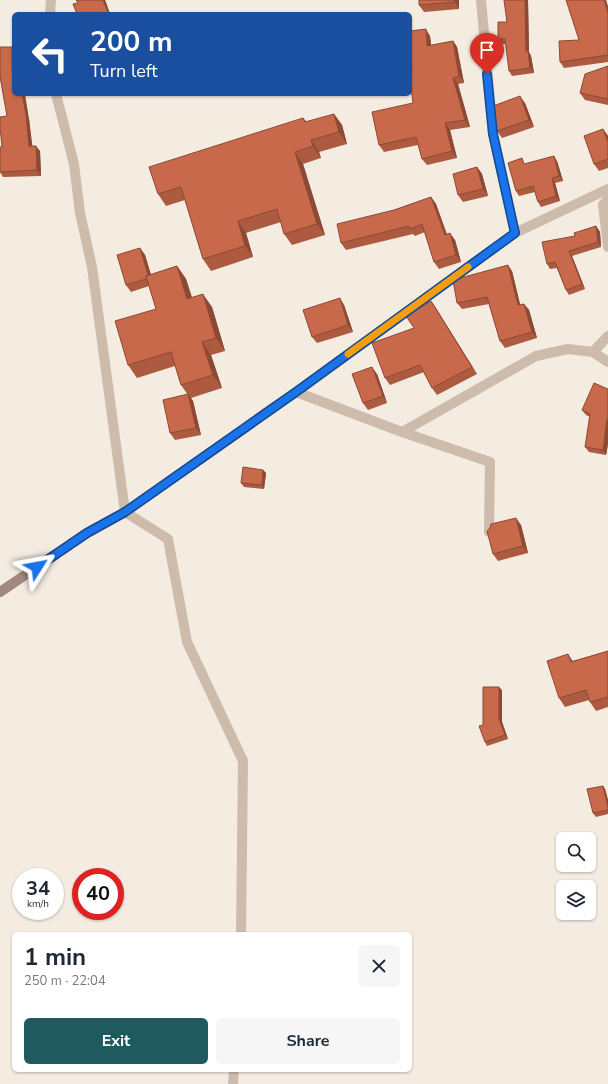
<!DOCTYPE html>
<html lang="en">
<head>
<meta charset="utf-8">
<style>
  :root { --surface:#fff; --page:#f6f6f7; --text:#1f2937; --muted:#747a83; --accent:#1f5a5e }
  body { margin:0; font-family:"Nunito Sans",sans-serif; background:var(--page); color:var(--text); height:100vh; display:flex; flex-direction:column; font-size:15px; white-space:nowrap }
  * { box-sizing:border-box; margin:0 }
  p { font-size:13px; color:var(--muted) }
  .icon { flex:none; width:22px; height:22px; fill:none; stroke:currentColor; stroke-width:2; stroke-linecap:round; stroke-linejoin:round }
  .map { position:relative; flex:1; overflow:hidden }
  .panel { position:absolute; left:12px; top:932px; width:400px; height:140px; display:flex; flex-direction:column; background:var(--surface); border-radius:6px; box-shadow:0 1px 3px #0004 }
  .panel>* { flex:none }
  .hud { position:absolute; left:12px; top:12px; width:400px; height:84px; border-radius:6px; box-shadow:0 1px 3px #0004; background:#1a4fa0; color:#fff; overflow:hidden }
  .tools { position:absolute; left:556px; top:832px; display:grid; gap:8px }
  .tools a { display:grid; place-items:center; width:40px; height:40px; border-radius:6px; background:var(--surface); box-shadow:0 1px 3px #0004; font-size:20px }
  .speed { position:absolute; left:12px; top:868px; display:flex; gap:8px; font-size:20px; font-weight:700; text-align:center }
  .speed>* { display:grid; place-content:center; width:52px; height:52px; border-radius:50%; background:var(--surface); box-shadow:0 1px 3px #0004; line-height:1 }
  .speed small { font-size:10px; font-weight:400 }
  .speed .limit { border:6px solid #d22; background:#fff; color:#111 }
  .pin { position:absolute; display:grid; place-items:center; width:34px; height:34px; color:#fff; margin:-41px -17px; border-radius:50% 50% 50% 0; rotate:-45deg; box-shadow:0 0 4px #0007 }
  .pin .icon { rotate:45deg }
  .me { position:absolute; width:44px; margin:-22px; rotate:56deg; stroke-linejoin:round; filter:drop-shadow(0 0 3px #0008) }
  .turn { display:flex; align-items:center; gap:14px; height:84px; padding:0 12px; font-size:18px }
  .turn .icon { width:52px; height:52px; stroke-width:2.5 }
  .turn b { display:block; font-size:28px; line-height:34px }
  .round { display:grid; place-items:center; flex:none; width:42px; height:42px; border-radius:6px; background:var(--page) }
  .head { display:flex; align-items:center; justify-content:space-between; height:68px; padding:0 12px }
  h1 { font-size:24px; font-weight:700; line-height:30px }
  .action { display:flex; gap:8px; margin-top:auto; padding:8px 12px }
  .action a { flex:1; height:46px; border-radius:6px; background:var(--accent); color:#fff; font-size:16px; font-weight:700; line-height:46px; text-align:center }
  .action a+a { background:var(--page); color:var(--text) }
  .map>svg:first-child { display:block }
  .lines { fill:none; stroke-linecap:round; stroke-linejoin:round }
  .street { stroke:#cdbbac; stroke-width:10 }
  .secondary { stroke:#a18a7d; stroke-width:10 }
  .wall { fill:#ac5a40 }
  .shaded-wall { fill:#8c4a34 }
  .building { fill:#c8694b; stroke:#8c4a34 }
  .route-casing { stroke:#114b97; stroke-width:10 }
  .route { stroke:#1a73e8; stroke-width:7 }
  .slow { stroke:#f59e0b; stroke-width:7 }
</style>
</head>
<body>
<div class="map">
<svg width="608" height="1084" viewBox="0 0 608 1084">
  <rect width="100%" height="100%" fill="#f4ebe1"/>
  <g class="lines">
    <!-- street -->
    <g class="street">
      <polyline points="481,0 493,134 515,233 608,189"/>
      <polyline points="50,14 51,0"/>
      <polyline points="56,94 74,164 80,213 92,267 125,512 168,539 187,642 243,761 241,934"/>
      <polyline points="608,199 603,205 608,247"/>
      <polyline points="593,352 608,336"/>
      <polyline points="296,392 402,432 490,462 489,532"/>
      <polyline points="402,432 536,356 568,349 593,352 608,362"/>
      <polyline points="233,1084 234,1070"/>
    </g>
    <!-- secondary -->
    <polyline class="secondary" points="0,592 87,533 125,512 296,392 515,233"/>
  </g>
  <!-- wall -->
  <g class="wall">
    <polygon points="105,0 110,14 77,14 78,3"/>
    <polygon points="459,0 459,9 424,12 419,5"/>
    <polygon points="504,0 528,0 529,52 531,56 534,73 512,76 509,71 506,44 501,44 498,39 507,22"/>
    <polygon points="608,6 608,62 564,68 560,62"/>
    <polygon points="430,36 431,45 453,41 457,47 464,83 458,84 470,127 450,130 457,158 427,165 422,159 418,145 384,152 379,145 413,103 412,67"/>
    <polygon points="0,47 14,94 29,119 32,146 40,151 41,176 3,177 0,172 0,147 2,147 7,116 0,78"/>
    <polygon points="608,66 608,105 585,100 580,93"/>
    <polygon points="525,103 534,127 502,138 497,131"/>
    <polygon points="334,114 342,125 347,144 319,152 321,158 303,164 325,235 292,245 284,234 281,222 246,233 253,257 211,271 203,259 185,200 166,206 158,194 303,118 307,122"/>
    <polygon points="603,129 608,136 608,168 599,171 594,164"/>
    <polygon points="557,161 563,181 555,183 560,201 541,207 538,202 535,192 519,196 516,191"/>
    <polygon points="477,167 482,174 488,196 463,202 458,195"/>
    <polygon points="431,197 436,204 447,234 455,240 461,262 439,269 434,262 425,232 415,236 413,234 346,250 341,243 394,210"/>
    <polygon points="596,226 600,232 601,247 572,256 585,289 569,295 566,290 557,268 550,269 547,264 575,236"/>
    <polygon points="140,248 145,255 151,275 177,266 186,279 192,297 212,307 225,351 211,355 222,388 191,398 193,401 201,435 175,440 170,433 188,395 181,385 175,366 137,378 128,365 156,309 149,286 131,292 126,285"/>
    <polygon points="512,271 520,305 524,304 529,310 537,338 505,348 500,341 489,304 462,309 457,303"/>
    <polygon points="431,301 477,374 437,395 432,388 424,372 390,385 385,378 414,328"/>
    <polygon points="344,305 353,332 317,343 312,337"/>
    <polygon points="377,374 387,403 368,410 363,403"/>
    <polygon points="608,389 608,444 606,455 589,452 585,447 590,417 586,415 582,410"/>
    <polygon points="263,470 266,473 264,489 244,487 241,483"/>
    <polygon points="521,525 528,553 498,561 493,554"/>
    <polygon points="608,651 608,707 596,711 590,702 589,700 565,707 559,698 573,661"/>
    <polygon points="502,690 502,722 508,739 487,746 485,742 483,725"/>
    <polygon points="603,786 605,789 608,800 608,814 596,817 593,813"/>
  </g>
  <!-- shaded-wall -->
  <g class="shaded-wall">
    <polygon points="103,0 105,0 110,14 109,14 108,12"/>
    <polygon points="454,0 459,0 459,9 455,2"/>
    <polygon points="525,0 528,0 529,52 531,56 534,73 530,68 526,51"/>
    <polygon points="604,0 606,0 608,6 608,13"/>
    <polygon points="426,29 430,36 432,52 427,46"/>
    <polygon points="453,41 457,47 464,83 459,76"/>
    <polygon points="12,47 14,49 14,72 12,70"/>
    <polygon points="453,78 458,84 470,127 465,120"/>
    <polygon points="22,94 25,94 29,119 33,151 29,146"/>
    <polygon points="520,96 525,103 534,127 529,120"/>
    <polygon points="334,114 342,125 347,144 339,132"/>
    <polygon points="445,123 450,130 457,158 452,151"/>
    <polygon points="603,129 608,136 608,142"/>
    <polygon points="311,140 319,152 321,158 313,146"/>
    <polygon points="36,146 40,151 41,176 37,170"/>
    <polygon points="295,152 303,164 325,235 317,224"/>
    <polygon points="554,156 557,161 563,181 559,176"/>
    <polygon points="477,167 482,174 488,196 483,189"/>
    <polygon points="552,178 555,183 560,201 556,196"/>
    <polygon points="431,197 436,204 449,242 445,235"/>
    <polygon points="238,221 246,233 253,257 245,246"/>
    <polygon points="596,226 600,232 601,247 598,242"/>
    <polygon points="450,233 455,240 461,262 456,255"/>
    <polygon points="140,248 145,255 154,285 149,278"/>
    <polygon points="569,251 572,256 585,289 582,284"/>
    <polygon points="508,265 512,271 522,312 518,305"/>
    <polygon points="177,266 186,279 196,312 187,299"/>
    <polygon points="203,294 212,307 225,351 216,338"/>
    <polygon points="340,298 344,305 353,332 348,325"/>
    <polygon points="431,301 436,308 477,374 472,367"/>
    <polygon points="524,304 529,310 537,338 532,332"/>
    <polygon points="202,342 211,355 222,388 213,375"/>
    <polygon points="372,367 377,374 387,403 383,396"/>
    <polygon points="188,394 193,401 201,435 196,428"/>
    <polygon points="607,419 608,420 608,444 606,455 603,450"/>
    <polygon points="263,470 266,473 264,489 262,485"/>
    <polygon points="516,518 521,525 528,553 523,546"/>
    <polygon points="568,654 574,663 571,662"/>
    <polygon points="499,687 502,690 502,722 508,739 505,735 499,719"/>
    <polygon points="603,786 605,789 608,800 608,807"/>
  </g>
  <!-- building -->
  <g class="building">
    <polygon points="76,0 103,0 108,12 101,14 77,14 73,4 78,3"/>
    <polygon points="419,0 454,0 455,2 419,5"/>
    <polygon points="504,0 525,0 526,51 528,51 530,68 509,71 505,39 498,39 498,22 507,22"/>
    <polygon points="566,0 604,0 608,13 608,55 560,62 559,41 579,40"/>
    <polygon points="426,29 427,46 453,41 459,76 453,78 465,120 445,123 452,151 422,159 416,137 379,145 372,112 413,103 410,81 410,67 412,67 410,54 410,31"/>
    <polygon points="0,47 12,47 12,70 14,70 14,94 22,94 26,114 29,146 36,146 37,170 0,172 0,147 2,147 0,127 0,117 7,116 0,76"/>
    <polygon points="608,66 608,99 580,93 585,74"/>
    <polygon points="520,96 529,120 497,131 494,119 493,106"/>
    <polygon points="334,114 339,132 311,140 313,146 295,152 317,224 284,234 277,209 238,221 245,246 203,259 181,187 158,194 149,167 303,118 305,122"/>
    <polygon points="603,129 608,142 608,159 594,164 584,136"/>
    <polygon points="554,156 559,176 552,178 556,196 538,202 533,186 516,191 508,163 522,158 524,164"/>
    <polygon points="477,167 483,189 458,195 453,174"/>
    <polygon points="431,197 445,235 450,233 456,255 434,262 422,224 410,229 409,226 341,243 337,224 394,210"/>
    <polygon points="596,226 598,242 569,251 582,284 566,290 555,262 547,264 542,242 575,236 574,233"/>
    <polygon points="140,248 148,275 146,276 146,279 126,285 117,255"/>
    <polygon points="508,265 518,305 524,304 532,332 500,341 487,297 457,303 453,280"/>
    <polygon points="177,266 187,299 203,294 216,338 202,342 213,375 181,385 171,352 128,365 115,321 156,309 146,276"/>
    <polygon points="340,298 348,325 312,337 303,310"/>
    <polygon points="431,301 472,367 432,388 420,365 385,378 372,343 414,328 406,316"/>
    <polygon points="372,367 383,396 363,403 352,374"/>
    <polygon points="594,383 608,389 608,420 607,419 603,450 585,447 590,414 582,410"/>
    <polygon points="188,394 196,428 170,433 163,400"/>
    <polygon points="243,467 263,470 262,485 241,483"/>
    <polygon points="516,518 523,546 493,554 487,531 490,528 491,524"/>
    <polygon points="608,651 608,697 590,702 586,690 559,698 547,661 568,654 571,662"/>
    <polygon points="483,687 499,687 499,719 505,735 485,742 479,726 483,725"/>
    <polygon points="603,786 608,807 608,810 593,813 587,789"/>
  </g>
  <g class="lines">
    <!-- route casing -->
    <g class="route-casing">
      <polyline id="route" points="37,567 87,533 125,512 296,392 515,233 493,134 487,74"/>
    </g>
    <!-- route -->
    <use href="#route" class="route"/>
    <!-- slow -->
    <polyline class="slow" points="348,354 468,267"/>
  </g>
</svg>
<div class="tools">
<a><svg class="icon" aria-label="search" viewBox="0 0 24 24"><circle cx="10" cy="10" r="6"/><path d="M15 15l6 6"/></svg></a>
<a><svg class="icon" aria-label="layers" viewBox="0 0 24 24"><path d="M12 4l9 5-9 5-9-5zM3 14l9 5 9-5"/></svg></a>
</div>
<div class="speed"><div>34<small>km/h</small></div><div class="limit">40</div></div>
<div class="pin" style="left:487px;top:74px;background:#d93025"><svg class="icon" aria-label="arrive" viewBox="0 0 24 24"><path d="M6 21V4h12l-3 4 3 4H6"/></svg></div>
<svg class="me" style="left:37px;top:567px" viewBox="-20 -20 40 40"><path d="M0-17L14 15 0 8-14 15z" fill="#1a73e8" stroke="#fff" stroke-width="4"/></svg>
<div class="hud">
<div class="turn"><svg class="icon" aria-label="left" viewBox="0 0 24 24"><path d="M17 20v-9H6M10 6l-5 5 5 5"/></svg><div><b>200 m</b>Turn left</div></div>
</div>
<section class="panel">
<div class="head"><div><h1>1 min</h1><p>250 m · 22:04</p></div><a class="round"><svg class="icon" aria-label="close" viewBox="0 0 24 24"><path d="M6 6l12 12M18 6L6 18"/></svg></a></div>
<div class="action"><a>Exit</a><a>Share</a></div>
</section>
</div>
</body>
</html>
